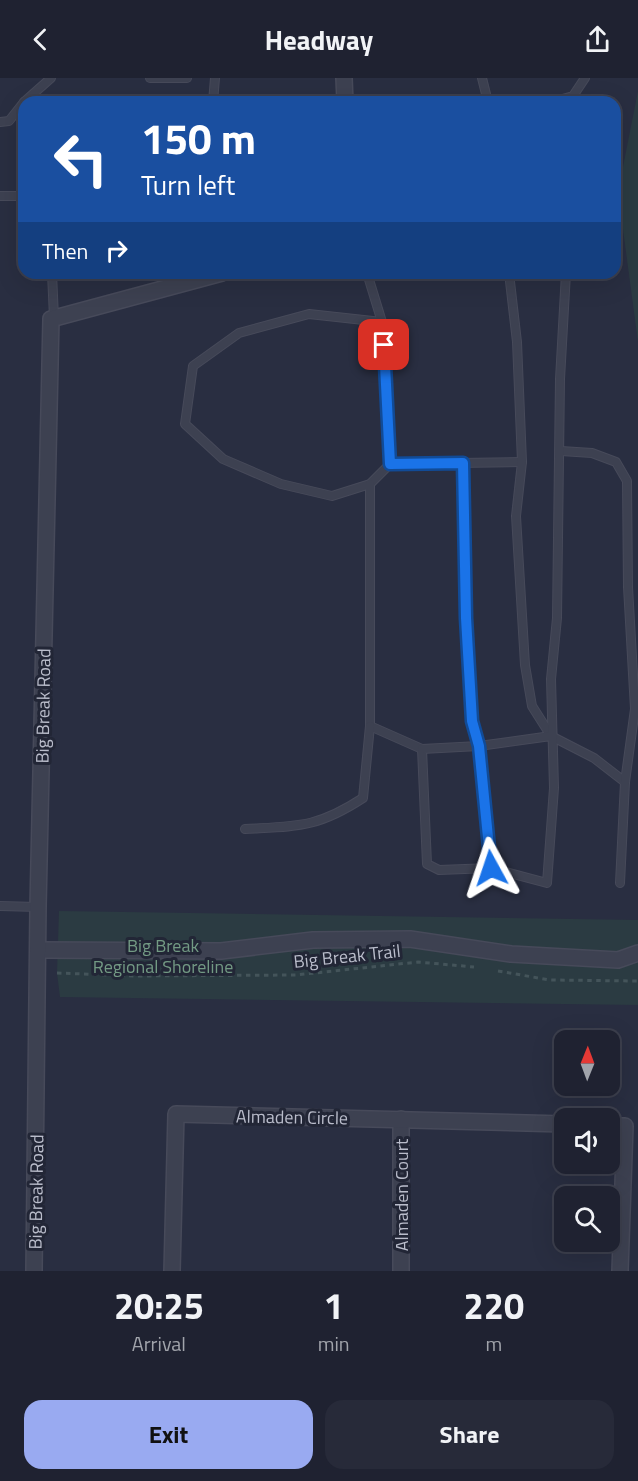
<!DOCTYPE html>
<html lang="en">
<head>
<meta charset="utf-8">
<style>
  :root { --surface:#1f2231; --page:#272a39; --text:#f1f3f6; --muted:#a1a4ab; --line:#3c3f4d; --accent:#99aaf1 }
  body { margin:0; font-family:"Titillium Web",sans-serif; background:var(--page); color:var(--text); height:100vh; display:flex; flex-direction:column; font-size:22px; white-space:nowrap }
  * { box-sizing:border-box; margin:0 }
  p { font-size:20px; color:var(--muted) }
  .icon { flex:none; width:33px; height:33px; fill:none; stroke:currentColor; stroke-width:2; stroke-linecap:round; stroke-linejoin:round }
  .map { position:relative; height:1193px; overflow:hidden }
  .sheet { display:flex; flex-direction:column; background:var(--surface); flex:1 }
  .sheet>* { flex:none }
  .banner { position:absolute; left:18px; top:18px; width:603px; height:183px; border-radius:18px; box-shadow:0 6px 24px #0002,0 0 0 2px var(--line); background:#1a4fa0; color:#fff; overflow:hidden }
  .needle { width:39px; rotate:1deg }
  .controls { position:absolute; left:554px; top:952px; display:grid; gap:12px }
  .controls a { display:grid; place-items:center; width:66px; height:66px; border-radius:12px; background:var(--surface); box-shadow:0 6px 24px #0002,0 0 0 2px var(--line); font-size:30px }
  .pin { position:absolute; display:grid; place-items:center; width:51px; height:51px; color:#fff; margin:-26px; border-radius:12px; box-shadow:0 3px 9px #0006 }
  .me { position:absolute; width:66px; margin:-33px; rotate:355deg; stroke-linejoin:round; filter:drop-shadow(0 0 4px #0008) }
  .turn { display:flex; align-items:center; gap:21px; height:126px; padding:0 24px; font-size:27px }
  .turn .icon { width:78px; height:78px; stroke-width:2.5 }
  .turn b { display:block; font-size:42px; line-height:51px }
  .then { display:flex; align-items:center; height:57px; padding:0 24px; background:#0003; gap:12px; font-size:22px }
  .eta { display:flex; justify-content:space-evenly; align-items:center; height:102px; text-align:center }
  .eta b { font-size:36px; font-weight:700; line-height:42px }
  .primary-button { display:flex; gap:12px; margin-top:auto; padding:12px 24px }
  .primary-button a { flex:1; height:69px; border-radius:18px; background:var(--accent); color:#111; font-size:24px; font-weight:700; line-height:69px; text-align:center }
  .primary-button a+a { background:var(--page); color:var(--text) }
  header { display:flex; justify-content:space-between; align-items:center; height:78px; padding:0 24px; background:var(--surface); font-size:27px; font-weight:700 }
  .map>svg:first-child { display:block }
  .green { fill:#2b3b42 }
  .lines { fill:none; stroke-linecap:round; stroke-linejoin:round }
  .lane-casing { stroke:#474a5a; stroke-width:10 }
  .street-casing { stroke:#474a5a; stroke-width:18 }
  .path { stroke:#44545a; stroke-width:3; stroke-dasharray:4.5 4.5; stroke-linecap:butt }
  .lane { stroke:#3d4151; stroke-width:8 }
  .street { stroke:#3d4151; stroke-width:15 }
  .route-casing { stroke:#114b97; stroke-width:15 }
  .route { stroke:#1a73e8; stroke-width:10 }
  .labels { text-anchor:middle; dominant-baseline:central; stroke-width:6; stroke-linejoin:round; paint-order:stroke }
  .street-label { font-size:18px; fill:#babdcb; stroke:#222636 }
  .park-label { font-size:18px; fill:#739a84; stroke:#222636 }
</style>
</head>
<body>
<header><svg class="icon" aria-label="back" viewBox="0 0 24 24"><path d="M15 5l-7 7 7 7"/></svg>Headway<svg class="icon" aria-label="share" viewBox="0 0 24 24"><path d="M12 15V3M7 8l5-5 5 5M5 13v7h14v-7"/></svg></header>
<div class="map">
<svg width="638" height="1193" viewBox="0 0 638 1193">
  <rect width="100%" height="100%" fill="#292e41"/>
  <!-- green -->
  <g class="green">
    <polygon points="638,13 638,264 618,114"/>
    <polygon points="59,833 638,842 638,927 60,919 57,895"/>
  </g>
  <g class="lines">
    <!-- lane casing -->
    <g class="lane-casing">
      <g id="lane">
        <polyline points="150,0 187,0"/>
        <polyline points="482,0 488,24"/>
        <polyline points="24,24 51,0"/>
        <polyline points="213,24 215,0"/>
        <polyline points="552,24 573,18 585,0"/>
        <polyline points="0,44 9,43 24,24"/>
        <polyline points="0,118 24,118"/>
        <polyline points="52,195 54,240"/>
        <polyline points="367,195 382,244 390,386 522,384"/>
        <polyline points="509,195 517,264 522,384 516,438 525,587 532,628 551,658 594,680 625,704"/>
        <polyline points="382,244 309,236 239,255 193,288 185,346 223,381 281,406 332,418 370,406 390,386"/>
        <polyline points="561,373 592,375 616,384 627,403 628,509 635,631 625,704 620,805"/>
        <polyline points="463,385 466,540 472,643 479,668 491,790"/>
        <polyline points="370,406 370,648 422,671"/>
        <polyline points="551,658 479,668 422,671 427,786 439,792 491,790 547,805 554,710 551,601 557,540 560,301 566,195"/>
        <path d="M245,751C298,748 317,750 363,720L370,648"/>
        <polyline points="0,828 38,829"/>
      </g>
    </g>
    <!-- street casing -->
    <g class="street-casing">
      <g id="street">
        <polyline points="344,0 345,24"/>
        <polyline points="40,872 221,873 313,862 410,861 511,876 618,882 638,875"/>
        <polyline points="401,1041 401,1193"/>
        <polyline points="609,1048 625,1048 620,1193"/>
        <polyline points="34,1193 38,829 51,241 222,195"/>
        <polyline points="172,1193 176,1036 564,1046"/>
      </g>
    </g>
    <!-- path -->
    <g class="path">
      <polyline points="498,893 550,902 638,903"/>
      <polyline points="57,895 135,898 296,897 418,884 474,889"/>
    </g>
    <!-- lane -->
    <use href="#lane" class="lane"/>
    <!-- street -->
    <use href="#street" class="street"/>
  </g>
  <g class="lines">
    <!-- route casing -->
    <g class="route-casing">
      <polyline id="route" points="384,267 390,386 463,385 466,540 472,643 479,668 491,790"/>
    </g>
    <!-- route -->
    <use href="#route" class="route"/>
  </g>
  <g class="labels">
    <!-- street labels -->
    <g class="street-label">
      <text transform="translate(43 628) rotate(-89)">Big Break Road</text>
      <text transform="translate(347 878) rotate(-6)">Big Break Trail</text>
      <text transform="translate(292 1039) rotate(1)">Almaden Circle</text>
      <text transform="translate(36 1114) rotate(-89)">Big Break Road</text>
      <text transform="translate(401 1117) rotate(-90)">Almaden Court</text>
    </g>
    <!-- park labels -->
    <g class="park-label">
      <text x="163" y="867">Big Break<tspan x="163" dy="21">Regional Shoreline</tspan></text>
    </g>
  </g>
</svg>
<div class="controls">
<a><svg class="needle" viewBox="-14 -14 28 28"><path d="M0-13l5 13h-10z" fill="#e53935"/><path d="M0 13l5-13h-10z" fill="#a1a4ab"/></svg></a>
<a><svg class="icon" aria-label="sound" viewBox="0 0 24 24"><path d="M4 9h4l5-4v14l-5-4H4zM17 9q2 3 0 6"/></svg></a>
<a><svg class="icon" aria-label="search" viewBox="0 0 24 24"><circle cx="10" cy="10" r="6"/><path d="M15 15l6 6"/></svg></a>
</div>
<div class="pin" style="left:384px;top:267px;background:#d93025"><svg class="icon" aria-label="arrive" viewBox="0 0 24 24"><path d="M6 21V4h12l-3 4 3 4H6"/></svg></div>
<svg class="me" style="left:491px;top:790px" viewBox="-20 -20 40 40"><path d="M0-17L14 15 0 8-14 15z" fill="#1a73e8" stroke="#fff" stroke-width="4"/></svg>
<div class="banner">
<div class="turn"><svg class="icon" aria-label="left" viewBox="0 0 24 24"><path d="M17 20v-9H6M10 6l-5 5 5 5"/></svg><div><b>150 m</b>Turn left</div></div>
<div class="then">Then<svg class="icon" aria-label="right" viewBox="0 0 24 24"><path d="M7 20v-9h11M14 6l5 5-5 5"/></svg></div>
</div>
</div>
<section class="sheet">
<div class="eta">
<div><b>20:25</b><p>Arrival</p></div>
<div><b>1</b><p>min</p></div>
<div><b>220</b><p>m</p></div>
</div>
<div class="primary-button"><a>Exit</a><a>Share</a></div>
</section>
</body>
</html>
